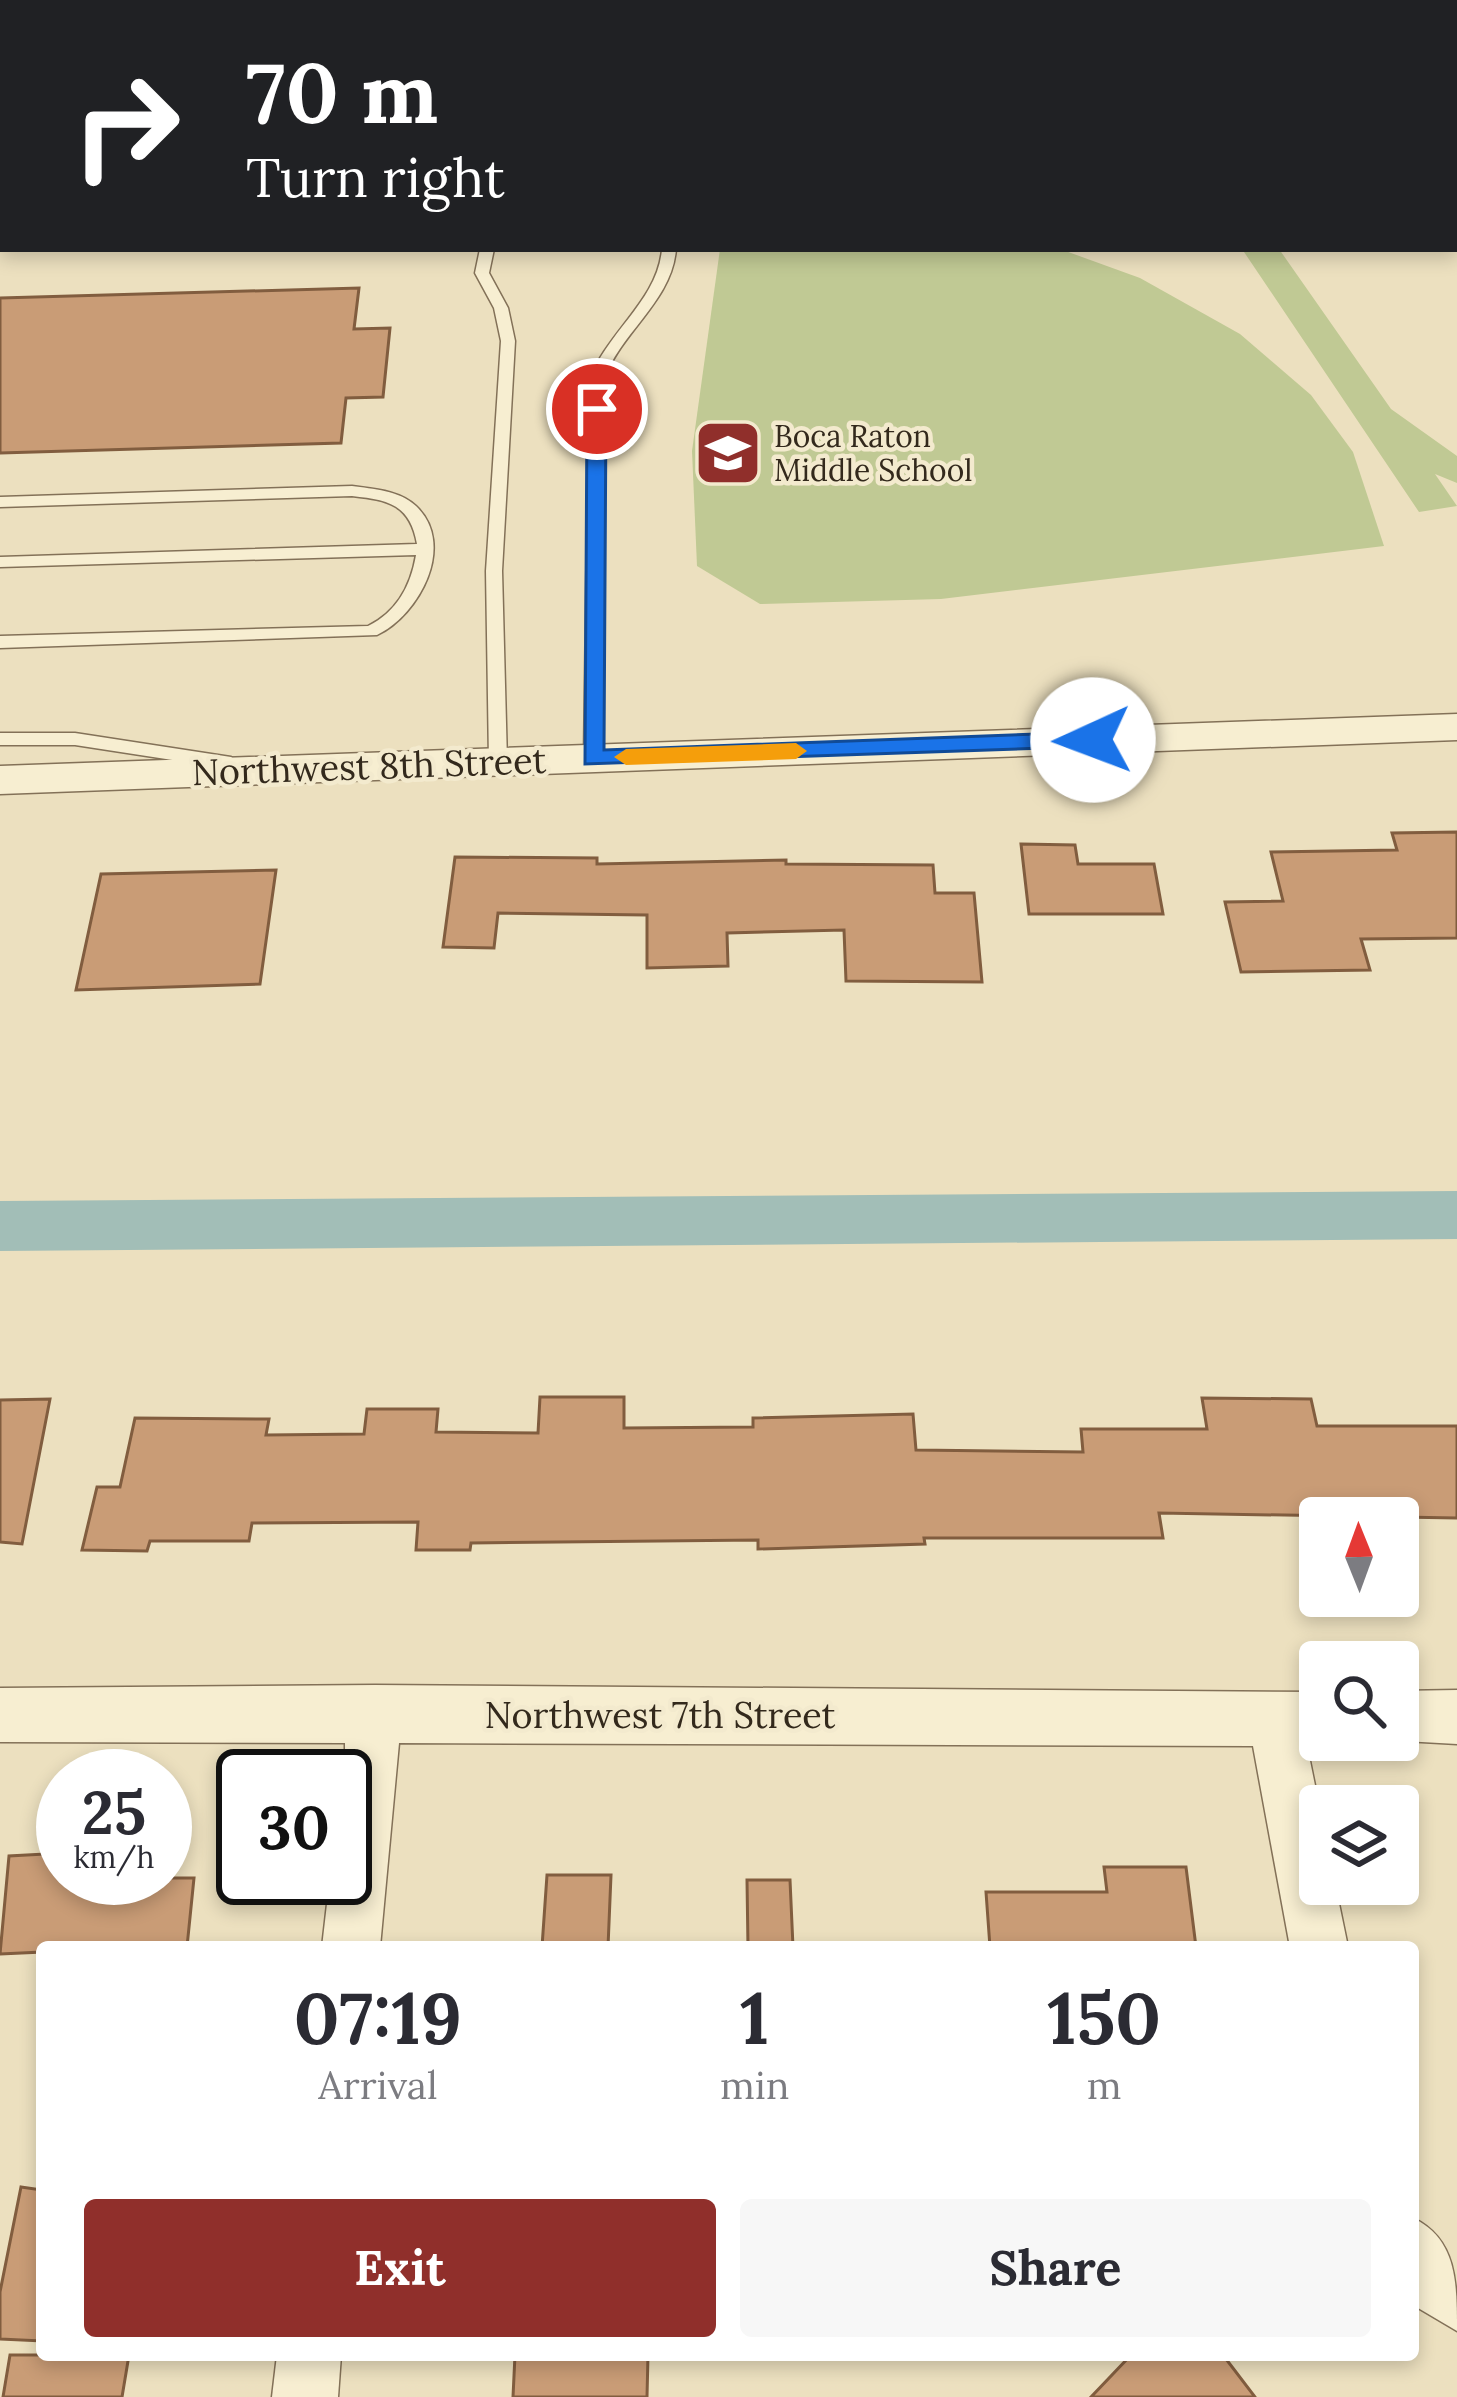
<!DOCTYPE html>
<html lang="en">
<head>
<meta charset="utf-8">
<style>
  :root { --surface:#fff; --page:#f7f7f7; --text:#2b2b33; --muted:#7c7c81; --accent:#902f2b }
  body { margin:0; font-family:Lora,serif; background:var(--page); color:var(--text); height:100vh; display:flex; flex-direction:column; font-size:45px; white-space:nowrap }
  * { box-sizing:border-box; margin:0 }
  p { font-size:39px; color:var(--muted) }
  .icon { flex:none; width:66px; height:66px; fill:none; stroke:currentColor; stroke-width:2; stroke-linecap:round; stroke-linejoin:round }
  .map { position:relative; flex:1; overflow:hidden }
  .sheet { position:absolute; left:36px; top:1941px; width:1383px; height:420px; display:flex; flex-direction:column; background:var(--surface); border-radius:12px; box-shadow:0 6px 18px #0003 }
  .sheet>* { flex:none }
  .hud { position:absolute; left:0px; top:0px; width:1458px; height:252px; box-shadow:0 6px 18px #0003; background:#202124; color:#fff; overflow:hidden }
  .needle { width:78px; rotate:359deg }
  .tools { position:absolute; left:1299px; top:1497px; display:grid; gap:24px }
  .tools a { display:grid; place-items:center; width:120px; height:120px; border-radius:12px; background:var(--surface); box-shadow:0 6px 18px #0003; font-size:60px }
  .speed { position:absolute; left:36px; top:1749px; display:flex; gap:24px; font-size:60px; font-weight:700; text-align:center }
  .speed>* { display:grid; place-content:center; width:156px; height:156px; border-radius:50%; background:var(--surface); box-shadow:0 6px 18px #0003; line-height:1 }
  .speed small { font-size:30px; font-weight:400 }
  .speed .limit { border:6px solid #111; border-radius:18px; background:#fff; color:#111 }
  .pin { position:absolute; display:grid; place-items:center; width:102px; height:102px; color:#fff; margin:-51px; border:6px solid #fff; border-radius:50%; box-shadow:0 3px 12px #0007 }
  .me { position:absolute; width:132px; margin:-66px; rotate:268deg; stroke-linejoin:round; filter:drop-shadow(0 0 9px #0008) }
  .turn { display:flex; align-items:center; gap:42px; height:252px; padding:0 48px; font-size:54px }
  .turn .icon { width:156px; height:156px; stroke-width:2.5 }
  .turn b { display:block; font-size:84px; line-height:102px }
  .eta { display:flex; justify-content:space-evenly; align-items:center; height:204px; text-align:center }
  .eta b { font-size:72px; font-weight:700; line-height:84px }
  .action { display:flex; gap:24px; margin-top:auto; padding:24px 48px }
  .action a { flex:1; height:138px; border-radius:12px; background:var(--accent); color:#fff; font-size:48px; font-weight:700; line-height:138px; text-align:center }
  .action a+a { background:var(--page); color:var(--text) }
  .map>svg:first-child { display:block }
  .green { fill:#c0c994 }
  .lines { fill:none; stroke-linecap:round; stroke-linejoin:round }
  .canal { fill:#a2beb7; fill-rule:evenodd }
  .building { fill:#c99c76; stroke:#815d3f; stroke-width:3 }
  .lane-casing { stroke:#837158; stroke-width:3 }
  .street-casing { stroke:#837158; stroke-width:3 }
  .lane { fill:#f7eed1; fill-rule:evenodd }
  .street { fill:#f7eed1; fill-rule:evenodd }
  .route { fill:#1a73e8; stroke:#114b97; stroke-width:3 }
  .slow { fill:#f59e0b }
  .labels { text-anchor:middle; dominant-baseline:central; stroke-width:9; stroke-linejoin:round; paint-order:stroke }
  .far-poi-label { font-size:30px; fill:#33291c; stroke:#f3eace; text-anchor:start }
  .street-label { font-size:36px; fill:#33291c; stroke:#f3eace }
</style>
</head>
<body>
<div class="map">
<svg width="1457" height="2397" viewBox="0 0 1457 2397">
  <rect width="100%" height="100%" fill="#ece0bf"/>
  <!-- green -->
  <g class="green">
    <polygon points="720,249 1060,249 1140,278 1240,334 1311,395 1353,452 1384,546 941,599 760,604 697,566 692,451"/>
    <polygon points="1242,249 1279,249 1391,409 1457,456 1457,483 1435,474 1457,506 1419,512"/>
  </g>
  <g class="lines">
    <!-- canal -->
    <polygon class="canal" points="1457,1191 1457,1239 0,1251 0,1201"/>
  </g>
  <!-- building -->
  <g class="building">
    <polygon points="359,288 354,329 390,328 383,397 346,398 341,443 0,453 0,298"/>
    <polygon points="1457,832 1457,938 1361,939 1370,970 1241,972 1225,902 1283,901 1271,852 1397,850 1392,833"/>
    <polygon points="1021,844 1075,845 1078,864 1154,864 1163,914 1029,914"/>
    <polygon points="455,857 597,858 597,864 786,860 786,864 933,865 935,893 974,893 982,982 846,981 844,930 727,933 728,966 647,968 647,915 498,913 494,948 443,947"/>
    <polygon points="276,870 260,984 76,990 101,874"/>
    <polygon points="540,1397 624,1397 624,1428 753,1427 753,1418 913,1414 916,1450 1083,1452 1081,1429 1207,1429 1202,1398 1311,1399 1317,1426 1457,1426 1457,1518 1159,1513 1163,1538 924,1538 925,1544 758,1549 758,1540 471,1543 470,1550 416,1550 418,1522 252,1523 249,1541 150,1541 147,1551 82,1550 97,1487 120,1487 135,1418 269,1419 266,1435 364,1434 367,1409 438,1409 436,1432 538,1433"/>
    <polygon points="50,1399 22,1544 0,1542 0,1400"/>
    <polygon points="63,1853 63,1878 194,1878 187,1947 42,1947 42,1952 0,1954 9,1856"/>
    <polygon points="1104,1867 1186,1867 1196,1947 990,1947 986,1892 1107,1892"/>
    <polygon points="547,1875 611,1875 608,1947 542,1947"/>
    <polygon points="747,1880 790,1880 793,1947 748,1947"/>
    <polygon points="21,2187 42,2190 42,2341 0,2339 0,2292"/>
    <polygon points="10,2355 129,2355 122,2397 3,2397"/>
    <polygon points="515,2355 648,2355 647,2397 513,2397"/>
    <polygon points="1131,2355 1223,2355 1255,2397 1091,2397"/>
  </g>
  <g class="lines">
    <!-- lane casing -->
    <g class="lane-casing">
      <g id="lane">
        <polygon points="33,0 113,0 117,3 37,3"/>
        <polygon points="148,0 187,0 183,3 144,3"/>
        <polygon points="480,249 494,249 489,273 508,308 515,341 502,571 507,762 498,768 489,762 486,571 501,341 494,308 475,273"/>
        <path d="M662,249H676C672,302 619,333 603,382L602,758L593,764L584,758L589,382C605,333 658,301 662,249Z"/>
        <path d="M352,486C373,489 399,490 416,506C457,545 419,615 377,635L0,648V636L368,626C397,612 411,585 416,555L0,567V557L417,544C410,504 388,500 352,496L0,507V497Z"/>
        <polygon points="0,733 75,733 231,757 240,763 231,769 75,745 0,745"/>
      </g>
    </g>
    <!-- street casing -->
    <g class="street-casing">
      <g id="street">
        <polygon points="1457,714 1457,740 0,794 0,766"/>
        <polygon points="375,1685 1320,1692 1320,1740 1334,1740 1307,1746 1320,1810 1320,1884 1335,1884 1348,1947 1290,1947 1253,1746 399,1743 380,1947 322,1947 330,1878 345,1878 345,1743 0,1742 0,1688"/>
        <polygon points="1457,1690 1457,1744 1386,1740 1398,1740 1398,1691"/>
        <path d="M1413,2218C1457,2239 1457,2283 1457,2331L1413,2305Z"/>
        <polygon points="277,2355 341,2355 338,2397 272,2397"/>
      </g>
    </g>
    <!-- lane -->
    <use href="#lane" class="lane"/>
    <!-- street -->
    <use href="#street" class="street"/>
  </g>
  <!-- route -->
  <polygon class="route" points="597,403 606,409 604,750 1093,732 1105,740 1101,746 585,764 587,409"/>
  <!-- slow -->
  <polygon class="slow" points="796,743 807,751 796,759 626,765 614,757 626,749"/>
  <!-- icons -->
  <defs>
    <g id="school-square" transform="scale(3.45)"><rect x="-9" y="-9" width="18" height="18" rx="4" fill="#902f2b" stroke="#f3eace"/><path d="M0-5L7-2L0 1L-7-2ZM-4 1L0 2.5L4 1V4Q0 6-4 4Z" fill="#fff"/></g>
  </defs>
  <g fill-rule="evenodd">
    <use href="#school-square" x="728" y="453"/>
  </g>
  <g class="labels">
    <!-- far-poi labels -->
    <g class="far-poi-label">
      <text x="774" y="436">Boca Raton<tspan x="774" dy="34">Middle School</tspan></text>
    </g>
    <!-- street labels -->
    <g class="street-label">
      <text transform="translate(369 766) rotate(-2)">Northwest 8th Street</text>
      <text x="660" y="1715">Northwest 7th Street</text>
    </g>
  </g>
</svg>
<div class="tools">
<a><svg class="needle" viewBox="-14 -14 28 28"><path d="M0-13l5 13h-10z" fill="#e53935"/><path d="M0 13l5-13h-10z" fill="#7c7c81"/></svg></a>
<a><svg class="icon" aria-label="search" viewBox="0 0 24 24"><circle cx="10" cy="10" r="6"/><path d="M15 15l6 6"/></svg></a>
<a><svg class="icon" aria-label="layers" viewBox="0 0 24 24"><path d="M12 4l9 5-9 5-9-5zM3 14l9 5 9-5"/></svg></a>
</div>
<div class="speed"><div>25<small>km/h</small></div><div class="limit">30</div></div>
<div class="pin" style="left:597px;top:409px;background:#d93025"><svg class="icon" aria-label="arrive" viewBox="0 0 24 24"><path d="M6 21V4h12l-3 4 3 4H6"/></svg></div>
<svg class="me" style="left:1093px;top:740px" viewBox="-20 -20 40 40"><circle r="19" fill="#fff"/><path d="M0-13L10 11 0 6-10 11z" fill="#1a73e8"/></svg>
<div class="hud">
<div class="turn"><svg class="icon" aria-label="right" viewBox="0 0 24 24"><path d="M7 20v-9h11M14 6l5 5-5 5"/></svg><div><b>70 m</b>Turn right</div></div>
</div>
<section class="sheet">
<div class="eta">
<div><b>07:19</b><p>Arrival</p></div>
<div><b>1</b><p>min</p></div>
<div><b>150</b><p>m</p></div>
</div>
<div class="action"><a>Exit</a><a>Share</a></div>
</section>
</div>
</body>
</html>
